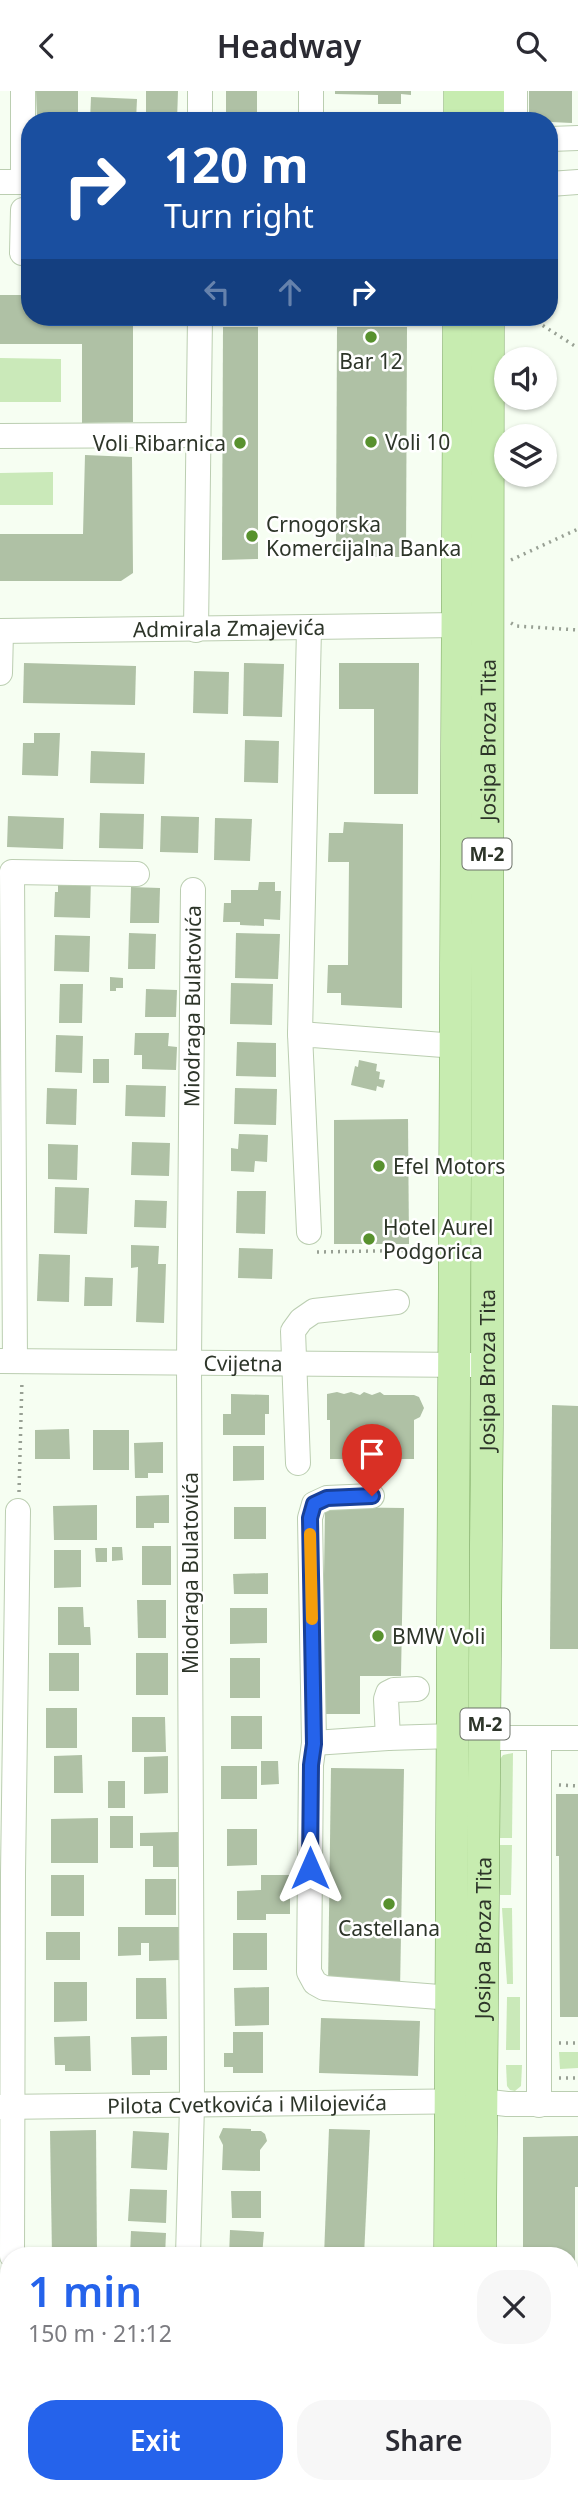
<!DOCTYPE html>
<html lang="en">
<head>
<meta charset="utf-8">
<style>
  :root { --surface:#fff; --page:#f7f7f7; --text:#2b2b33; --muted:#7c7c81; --accent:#2563eb }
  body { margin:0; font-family:"Noto Sans",sans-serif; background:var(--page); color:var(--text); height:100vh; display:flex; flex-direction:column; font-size:26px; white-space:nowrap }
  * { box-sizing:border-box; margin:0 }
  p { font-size:23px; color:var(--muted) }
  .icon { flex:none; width:38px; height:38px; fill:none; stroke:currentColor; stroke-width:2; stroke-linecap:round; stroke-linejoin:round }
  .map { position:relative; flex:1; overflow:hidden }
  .side { position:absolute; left:0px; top:2156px; width:579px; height:247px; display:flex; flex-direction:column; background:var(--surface); border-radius:28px 28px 0 0; box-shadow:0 2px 5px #0004 }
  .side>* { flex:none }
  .top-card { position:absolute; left:21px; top:21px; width:537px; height:214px; border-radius:28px; box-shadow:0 2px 5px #0004; background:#1a4fa0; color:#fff; overflow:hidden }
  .fabs { position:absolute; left:494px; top:256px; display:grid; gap:14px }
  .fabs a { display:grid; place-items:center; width:63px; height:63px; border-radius:50%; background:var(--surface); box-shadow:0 2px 5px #0004; font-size:35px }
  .pin { position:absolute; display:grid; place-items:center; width:60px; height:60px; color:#fff; margin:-72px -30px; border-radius:50% 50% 50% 0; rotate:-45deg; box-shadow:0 0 7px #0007 }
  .pin .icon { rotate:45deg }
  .me { position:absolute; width:77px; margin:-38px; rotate:0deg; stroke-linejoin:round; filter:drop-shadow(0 0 5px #0008) }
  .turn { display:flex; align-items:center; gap:24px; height:147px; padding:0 28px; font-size:32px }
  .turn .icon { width:91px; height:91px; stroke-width:2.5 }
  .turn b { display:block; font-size:49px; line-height:60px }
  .lanes { display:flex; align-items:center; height:66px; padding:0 28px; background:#0003; justify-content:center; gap:35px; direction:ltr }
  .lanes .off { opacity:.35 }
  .round { display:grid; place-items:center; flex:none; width:74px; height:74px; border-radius:28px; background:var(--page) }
  .headline { display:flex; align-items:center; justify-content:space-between; height:119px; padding:0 28px }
  h1 { font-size:42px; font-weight:600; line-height:52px; color:var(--accent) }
  .primary-button { display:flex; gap:14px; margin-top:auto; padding:14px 28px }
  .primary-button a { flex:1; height:80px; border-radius:28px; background:var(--accent); color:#fff; font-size:28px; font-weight:600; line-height:80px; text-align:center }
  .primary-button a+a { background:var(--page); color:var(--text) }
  header { display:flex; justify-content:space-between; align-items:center; height:91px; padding:0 28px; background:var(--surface); font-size:32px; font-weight:600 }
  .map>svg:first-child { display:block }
  .green { fill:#cae9b9 }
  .building { fill:#afc1a5 }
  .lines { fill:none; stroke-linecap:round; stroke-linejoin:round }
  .minor-casing { stroke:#bbceb1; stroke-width:26 }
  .major-casing { stroke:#79a45f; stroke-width:33 }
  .path { stroke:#98a094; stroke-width:3.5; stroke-dasharray:2 5; stroke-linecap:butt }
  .minor { stroke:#fff; stroke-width:24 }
  .major { stroke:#c7ecb0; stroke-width:32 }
  .route-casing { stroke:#184099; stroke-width:18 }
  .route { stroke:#2563eb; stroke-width:12 }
  .slow { stroke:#f59e0b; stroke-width:12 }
  .poi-dot { fill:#58912e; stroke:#fff; stroke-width:2.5 }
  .labels { text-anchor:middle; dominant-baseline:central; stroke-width:5; stroke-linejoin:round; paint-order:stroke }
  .shield { fill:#fff; stroke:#6c7269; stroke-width:2 }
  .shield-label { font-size:19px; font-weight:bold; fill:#2d3529 }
  .poi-label { font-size:21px; fill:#2d3529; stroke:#fff; text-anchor:start }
  .street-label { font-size:21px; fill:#2d3529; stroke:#fff }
</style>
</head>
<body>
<header><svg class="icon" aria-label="back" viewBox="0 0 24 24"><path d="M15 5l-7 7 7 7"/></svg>Headway<svg class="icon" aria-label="search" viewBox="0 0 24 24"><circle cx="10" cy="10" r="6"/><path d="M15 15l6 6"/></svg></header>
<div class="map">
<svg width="578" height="2402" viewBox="0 0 578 2402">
  <rect width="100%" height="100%" fill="#f6fef2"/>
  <!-- green -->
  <g class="green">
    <polygon points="0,267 61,268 61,311 0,311"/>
    <polygon points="53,381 53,414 0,414 0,382"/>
    <polygon points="513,1662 512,1747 498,1747 498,1671 503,1664"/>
    <polygon points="497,1754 512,1754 511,1804 500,1804"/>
    <polygon points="502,1817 512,1817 513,1893 507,1893"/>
    <polygon points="507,1906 520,1906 520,1959 506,1959"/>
    <polygon points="559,1961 578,1961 578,1977 560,1978"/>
    <polygon points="506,1974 522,1974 521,1995 515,2000 510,1999 507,1995"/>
  </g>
  <!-- building -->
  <g class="building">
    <polygon points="36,0 78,0 78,30 37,30"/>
    <polygon points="146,0 178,0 177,30 146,30"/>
    <polygon points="226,0 257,0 257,26 226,27"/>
    <polygon points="335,0 411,0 411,4 401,3 401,13 378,13 378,4 335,3"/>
    <polygon points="529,0 572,0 572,32 529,30"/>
    <polygon points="91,6 137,8 136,30 90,30"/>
    <polygon points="0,204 30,204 30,226 133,226 133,331 82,332 82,253 0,253"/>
    <polygon points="223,236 258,236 258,468 222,469"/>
    <polygon points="337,236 407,236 406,466 336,466"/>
    <polygon points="85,364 132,366 133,482 121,490 0,490 0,443 83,443"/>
    <polygon points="24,572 136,575 135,614 23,612"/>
    <polygon points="244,572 284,573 282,626 243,625"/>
    <polygon points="339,572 419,572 418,703 374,703 374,618 339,618"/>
    <polygon points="194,580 229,581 228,623 193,622"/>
    <polygon points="34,642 60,642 58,685 22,684 23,652 34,652"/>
    <polygon points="245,649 279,650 278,692 244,691"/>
    <polygon points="91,660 145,662 144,693 90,692"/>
    <polygon points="100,722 144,723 143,758 99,757"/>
    <polygon points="8,725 64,727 63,758 7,756"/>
    <polygon points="161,725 199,726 198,762 160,761"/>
    <polygon points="215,727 252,728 250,770 214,769"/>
    <polygon points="344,731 403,733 402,917 341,914 341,902 327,902 328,874 348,874 349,771 328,771 329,742 343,742"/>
    <polygon points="58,785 91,786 90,827 54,826 55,801 58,801"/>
    <polygon points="259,791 275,791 275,800 281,800 280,829 264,828 264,835 240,834 240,831 223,831 224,812 231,812 231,799 258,799"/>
    <polygon points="131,796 160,797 159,832 130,832"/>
    <polygon points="129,842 156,843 155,878 128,878"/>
    <polygon points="236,842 280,843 278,888 235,887"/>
    <polygon points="55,844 90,845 89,881 54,880"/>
    <polygon points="110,886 123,887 123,897 116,897 116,900 110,900"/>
    <polygon points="231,892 273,893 272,934 230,933"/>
    <polygon points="60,893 83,893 82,932 59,932"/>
    <polygon points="146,898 177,899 176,926 145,926"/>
    <polygon points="135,942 169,942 168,955 177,956 176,979 142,978 142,964 134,964"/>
    <polygon points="56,944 83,945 82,982 55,981"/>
    <polygon points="237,951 276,952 276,986 236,985"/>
    <rect x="93" y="968" width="16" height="24"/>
    <polygon points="359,969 377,973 376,980 380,981 379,988 385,989 383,997 377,995 376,1000 351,994 355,975 358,976"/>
    <polygon points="126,994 166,995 165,1026 125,1025"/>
    <polygon points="47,997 77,998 76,1034 46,1033"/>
    <polygon points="235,997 277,998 276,1034 234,1033"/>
    <polygon points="408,1028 409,1153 334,1153 334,1029"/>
    <polygon points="239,1043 268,1044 267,1071 255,1070 254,1081 231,1080 231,1057 238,1058"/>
    <polygon points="132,1051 170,1052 169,1085 131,1084"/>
    <polygon points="48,1053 78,1054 77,1089 48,1088"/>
    <polygon points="55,1096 89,1097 87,1143 54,1142"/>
    <polygon points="237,1100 266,1100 265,1143 236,1142"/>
    <polygon points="135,1109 167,1110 166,1137 134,1136"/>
    <polygon points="131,1154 159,1155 158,1173 166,1173 164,1232 136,1231 138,1176 131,1177"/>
    <polygon points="239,1157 273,1158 272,1188 238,1187"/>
    <polygon points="39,1163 70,1164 69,1211 37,1210"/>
    <polygon points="85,1186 113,1187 112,1215 84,1215"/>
    <polygon points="337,1301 344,1303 351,1301 360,1304 364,1301 372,1304 380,1301 384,1304 414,1304 419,1306 424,1317 420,1326 414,1329 414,1368 330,1368 330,1329 327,1329 327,1303"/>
    <polygon points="231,1303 269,1304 269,1323 265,1323 265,1344 223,1344 223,1323 231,1323"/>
    <polygon points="552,1314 578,1315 578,1558 550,1558"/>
    <polygon points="69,1338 70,1368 35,1368 35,1339"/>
    <rect x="93" y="1339" width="36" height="40"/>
    <polygon points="163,1351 163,1382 148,1382 148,1387 135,1387 134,1352"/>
    <polygon points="233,1355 264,1355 264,1389 233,1390"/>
    <polygon points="169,1404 169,1432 154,1432 154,1437 136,1437 136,1405"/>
    <polygon points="97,1414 97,1449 54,1449 53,1415"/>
    <rect x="234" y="1416" width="32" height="32"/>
    <polygon points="325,1416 404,1417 401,1585 360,1585 360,1623 322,1623"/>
    <rect x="142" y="1455" width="29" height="39"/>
    <polygon points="112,1456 122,1456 123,1469 112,1470"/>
    <polygon points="95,1457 107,1457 107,1471 96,1471"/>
    <polygon points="54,1459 81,1459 81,1496 54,1497"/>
    <polygon points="268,1482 268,1503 234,1503 233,1483"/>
    <polygon points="137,1509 166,1509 166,1547 138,1547"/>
    <polygon points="58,1516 83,1516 84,1536 90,1536 91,1554 58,1554"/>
    <polygon points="230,1517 267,1517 267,1552 230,1553"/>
    <rect x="49" y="1562" width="30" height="38"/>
    <rect x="136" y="1562" width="32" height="42"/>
    <rect x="230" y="1567" width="30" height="40"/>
    <rect x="46" y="1617" width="31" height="40"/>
    <rect x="231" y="1625" width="31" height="33"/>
    <polygon points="132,1626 165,1626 166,1661 132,1661"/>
    <polygon points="82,1664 83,1702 54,1702 54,1665"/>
    <polygon points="168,1665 168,1702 144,1703 144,1666"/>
    <polygon points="261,1670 278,1670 279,1693 261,1694"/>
    <rect x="221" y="1675" width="36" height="33"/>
    <polygon points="331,1677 404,1678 400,1899 328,1896"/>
    <rect x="108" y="1690" width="17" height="27"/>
    <polygon points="556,1703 578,1703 578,1926 560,1926 559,1765 556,1765"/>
    <rect x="110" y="1725" width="23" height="32"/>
    <polygon points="98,1727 98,1772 51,1772 51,1728"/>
    <polygon points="227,1738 257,1738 257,1774 227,1775"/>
    <polygon points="178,1741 178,1776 153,1776 153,1755 140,1755 140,1742"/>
    <rect x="51" y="1784" width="33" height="41"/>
    <polygon points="261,1784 290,1784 290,1823 266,1823 266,1829 237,1829 237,1800 261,1799"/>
    <rect x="145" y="1788" width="31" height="36"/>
    <polygon points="118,1836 180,1836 180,1869 149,1870 149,1852 141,1852 141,1864 118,1865"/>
    <rect x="46" y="1841" width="34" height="28"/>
    <rect x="233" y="1842" width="34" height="37"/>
    <polygon points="136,1887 166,1887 167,1928 136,1928"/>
    <polygon points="54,1891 87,1891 87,1930 54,1931"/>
    <polygon points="269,1896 269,1934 235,1935 234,1897"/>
    <polygon points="321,1927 420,1930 418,1985 319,1982"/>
    <polygon points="233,1941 263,1941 263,1982 233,1982 233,1976 224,1976 224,1962 233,1962"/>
    <polygon points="90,1945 91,1980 65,1980 65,1974 55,1974 54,1946"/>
    <polygon points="167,1945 167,1979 150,1979 150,1984 132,1984 131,1946"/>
    <polygon points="223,2037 251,2038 251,2040 261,2040 265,2043 267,2050 260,2059 260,2080 222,2079 223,2054 219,2046"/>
    <polygon points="329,2038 370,2039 364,2165 324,2165"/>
    <polygon points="96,2039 97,2165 52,2165 50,2040"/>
    <polygon points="133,2040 169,2042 167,2079 131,2077"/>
    <polygon points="578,2045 578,2096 575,2096 575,2183 578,2183 578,2233 570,2233 570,2165 523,2165 523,2046"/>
    <polygon points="130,2098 167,2099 166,2132 128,2130"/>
    <polygon points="231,2100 261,2100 261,2127 232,2127"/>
    <polygon points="230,2139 264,2141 262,2165 229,2165"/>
    <polygon points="131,2140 166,2142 165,2165 130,2165"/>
    <polygon points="570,2291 578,2291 578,2402 557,2402 557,2394 570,2394"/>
    <rect x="58" y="2394" width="38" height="8"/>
    <rect x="309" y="2394" width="47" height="8"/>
  </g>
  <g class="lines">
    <!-- minor casing -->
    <g class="minor-casing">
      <g id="minor">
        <polyline points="200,30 200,0"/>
        <polyline points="311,30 311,0"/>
        <polyline points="515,30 515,0"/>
        <polyline points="550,48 578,47"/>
        <polyline points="0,91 30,91"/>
        <polyline points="23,91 23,0"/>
        <polyline points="550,93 578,91"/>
        <polyline points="22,162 23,119"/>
        <polyline points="0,345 198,344"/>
        <polyline points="196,539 200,226"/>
        <path id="s1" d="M0,540L458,534"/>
        <polyline points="0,582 1,540"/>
        <polyline points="300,943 309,537"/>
        <polyline points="309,1141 300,943 456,955"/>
        <path id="s2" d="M1,1270L472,1274"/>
        <polyline points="15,1270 12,781 137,783"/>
        <polyline points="298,1372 293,1240 301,1229 314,1220 397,1211"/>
        <polyline points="372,1405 327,1407 314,1413 310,1427 314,1652 311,1674 309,1881 315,1892 324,1897 452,1907"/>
        <polyline points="388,1647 386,1608 388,1602 394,1599 417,1598"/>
        <polyline points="485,1647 578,1647"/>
        <polyline points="314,1652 388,1647 453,1645"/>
        <polyline points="539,2014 539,1647"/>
        <path id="s3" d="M0,2016L482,2010L507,2013H578"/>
        <polyline points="12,2165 13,1783 18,1420"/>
        <path id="s4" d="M188,2165L192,2014L189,1272L193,799"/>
        <polyline points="0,2357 9,2357"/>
        <polyline points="12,2394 12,2402"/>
      </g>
    </g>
    <!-- major casing -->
    <g class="major-casing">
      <g id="major">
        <polyline points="460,30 460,0"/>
        <polyline points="488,30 488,0"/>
        <polyline points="450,2165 459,226"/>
        <path id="s5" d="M480,2165L487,1335L488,226"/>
        <polyline points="477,2394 478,2402"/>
        <polyline points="445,2402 445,2394"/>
      </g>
    </g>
    <!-- path -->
    <g class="path">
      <polyline points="531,227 578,257"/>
      <polyline points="511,469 578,438"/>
      <polyline points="511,532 516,535 578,539"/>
      <polyline points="317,1161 431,1159"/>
      <polyline points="19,1401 22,1289"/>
      <polyline points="559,1694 578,1695"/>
      <polyline points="559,1952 578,1952"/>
      <polyline points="559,1987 578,1987"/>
      <polyline points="0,2232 9,2231"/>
    </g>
    <!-- minor -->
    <use href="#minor" class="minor"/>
    <!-- major -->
    <use href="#major" class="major"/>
  </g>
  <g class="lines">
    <!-- route casing -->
    <g class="route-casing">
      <polyline id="route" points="310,1777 311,1674 314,1653 310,1427 314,1413 327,1407 372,1405"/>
    </g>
    <!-- route -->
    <use href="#route" class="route"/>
    <!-- slow -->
    <polyline class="slow" points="310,1443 312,1528"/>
  </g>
  <!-- markers -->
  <g class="poi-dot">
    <circle cx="371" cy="246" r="7"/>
    <circle cx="371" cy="351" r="7"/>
    <circle cx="240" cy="352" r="7"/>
    <circle cx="252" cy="445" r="7"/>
    <circle cx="379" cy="1075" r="7"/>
    <circle cx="369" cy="1148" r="7"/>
    <circle cx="378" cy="1545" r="7"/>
    <circle cx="389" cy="1813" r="7"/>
  </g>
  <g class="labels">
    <!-- shield labels -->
    <g class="shield">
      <rect x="462.5" y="747.5" width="49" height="31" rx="5"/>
      <rect x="460.5" y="1617.5" width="49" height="31" rx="5"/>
    </g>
    <g class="shield-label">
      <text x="487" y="763">M-2</text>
      <text x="485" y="1633">M-2</text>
    </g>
    <!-- poi labels -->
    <g class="poi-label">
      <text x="371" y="270" text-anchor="middle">Bar 12</text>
      <text x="385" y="351">Voli 10</text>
      <text x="226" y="352" text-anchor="end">Voli Ribarnica</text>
      <text x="266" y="433">Crnogorska<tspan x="266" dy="24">Komercijalna Banka</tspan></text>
      <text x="393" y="1075">Efel Motors</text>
      <text x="383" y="1136">Hotel Aurel<tspan x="383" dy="24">Podgorica</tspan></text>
      <text x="392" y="1545">BMW Voli</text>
      <text x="389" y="1837" text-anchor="middle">Castellana</text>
    </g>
    <!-- street labels -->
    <g class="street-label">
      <text stroke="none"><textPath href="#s1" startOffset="229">Admirala Zmajevića</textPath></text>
      <text stroke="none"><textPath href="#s5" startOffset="1516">Josipa Broza Tita</textPath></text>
      <text stroke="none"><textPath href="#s4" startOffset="1250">Miodraga Bulatovića</textPath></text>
      <text stroke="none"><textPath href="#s2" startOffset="242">Cvijetna</textPath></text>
      <text stroke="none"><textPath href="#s5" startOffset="886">Josipa Broza Tita</textPath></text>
      <text transform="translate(190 1482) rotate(-90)">Miodraga Bulatovića</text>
      <text stroke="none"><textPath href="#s5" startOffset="318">Josipa Broza Tita</textPath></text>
      <text stroke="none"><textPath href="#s3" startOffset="247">Pilota Cvetkovića i Milojevića</textPath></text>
    </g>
  </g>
</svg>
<div class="fabs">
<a><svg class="icon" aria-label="sound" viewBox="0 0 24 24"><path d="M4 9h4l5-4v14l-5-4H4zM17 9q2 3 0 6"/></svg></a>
<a><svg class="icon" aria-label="layers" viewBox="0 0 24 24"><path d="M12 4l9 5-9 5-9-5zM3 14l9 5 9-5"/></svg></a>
</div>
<div class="pin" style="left:372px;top:1405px;background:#d93025"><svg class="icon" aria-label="arrive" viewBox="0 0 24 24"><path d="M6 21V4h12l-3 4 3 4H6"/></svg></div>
<svg class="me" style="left:310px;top:1777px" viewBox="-20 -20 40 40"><path d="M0-17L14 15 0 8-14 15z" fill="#2563eb" stroke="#fff" stroke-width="4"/></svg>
<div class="top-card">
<div class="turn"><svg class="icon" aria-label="right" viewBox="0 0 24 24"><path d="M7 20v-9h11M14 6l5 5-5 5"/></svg><div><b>120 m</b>Turn right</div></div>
<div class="lanes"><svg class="icon off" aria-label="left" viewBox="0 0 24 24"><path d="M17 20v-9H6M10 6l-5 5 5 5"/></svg><svg class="icon off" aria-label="ahead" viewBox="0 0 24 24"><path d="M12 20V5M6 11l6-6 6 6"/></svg><svg class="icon" aria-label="right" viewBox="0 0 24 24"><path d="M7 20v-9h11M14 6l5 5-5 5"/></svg></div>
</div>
<section class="side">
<div class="headline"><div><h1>1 min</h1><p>150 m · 21:12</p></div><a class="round"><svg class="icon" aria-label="close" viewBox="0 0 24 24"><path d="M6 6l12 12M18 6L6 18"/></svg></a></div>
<div class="primary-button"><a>Exit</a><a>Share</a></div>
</section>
</div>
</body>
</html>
